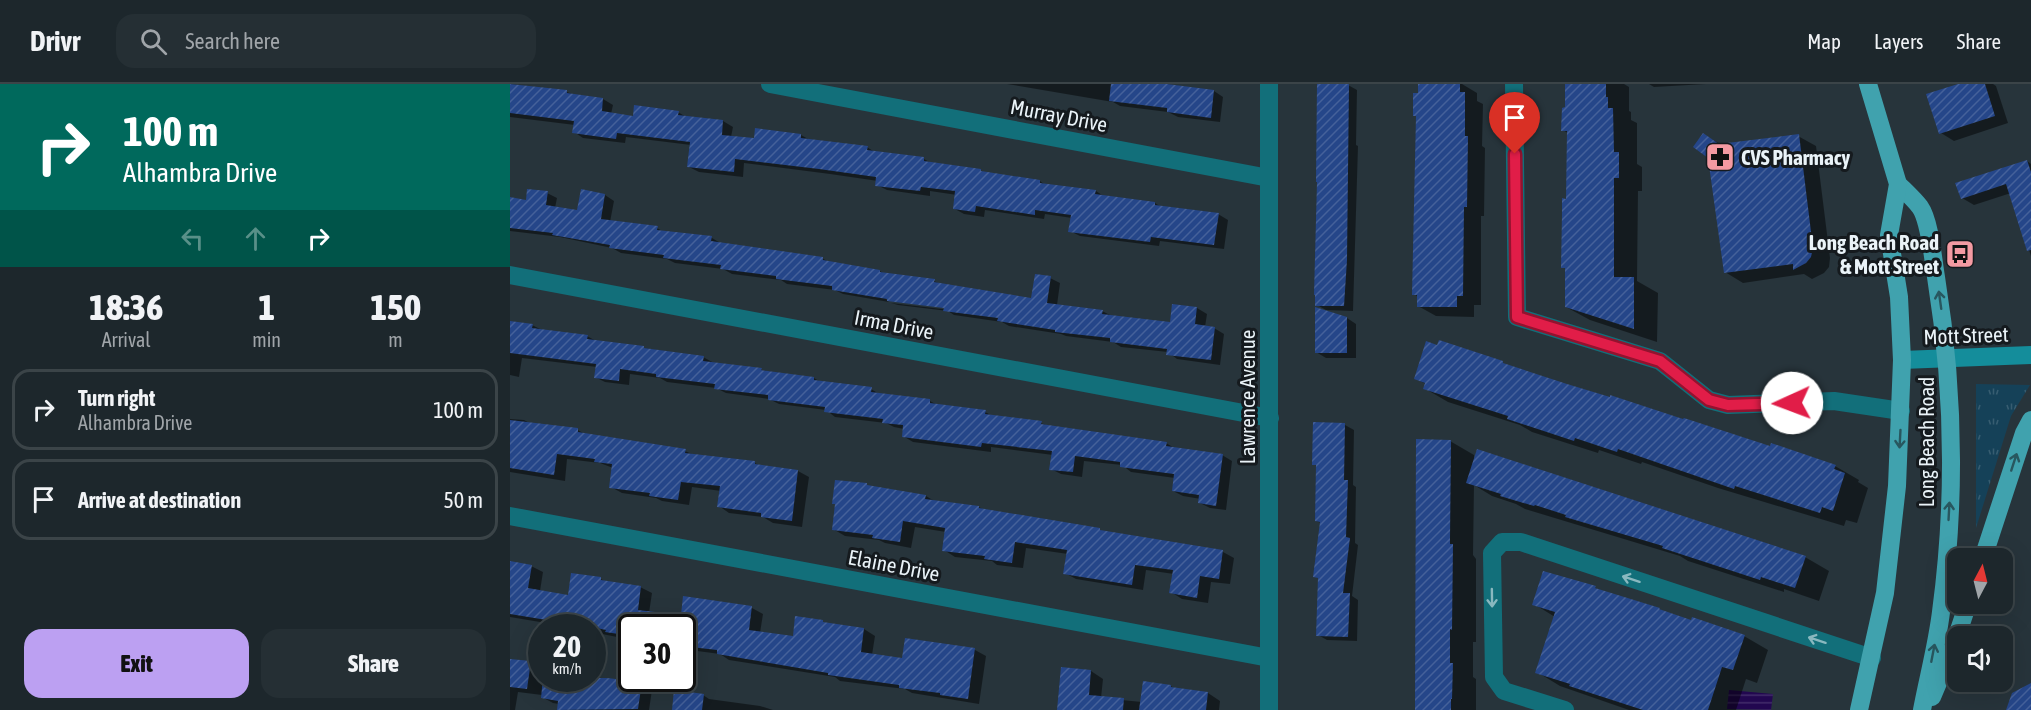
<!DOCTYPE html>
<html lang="en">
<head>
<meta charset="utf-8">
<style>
  :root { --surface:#1d272c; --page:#252f34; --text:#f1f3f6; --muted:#a0a5a9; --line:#3b4448; --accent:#bca0f2 }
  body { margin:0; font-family:"Asap Condensed",sans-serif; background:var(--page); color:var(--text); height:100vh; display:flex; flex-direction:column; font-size:22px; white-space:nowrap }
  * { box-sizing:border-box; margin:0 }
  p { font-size:20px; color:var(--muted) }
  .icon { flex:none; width:33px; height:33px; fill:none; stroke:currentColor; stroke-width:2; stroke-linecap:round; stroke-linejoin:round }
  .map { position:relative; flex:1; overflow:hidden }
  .panel { display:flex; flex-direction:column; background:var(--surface); width:510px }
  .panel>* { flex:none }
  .top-card { background:#00695c; color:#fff; overflow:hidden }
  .needle { width:39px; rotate:7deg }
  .fabs { position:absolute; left:1437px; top:464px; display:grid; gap:12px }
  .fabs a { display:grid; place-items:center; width:66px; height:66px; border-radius:12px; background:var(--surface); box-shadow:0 6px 24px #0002,0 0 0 2px var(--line); font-size:30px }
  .speed { position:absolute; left:18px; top:530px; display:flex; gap:12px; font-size:30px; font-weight:700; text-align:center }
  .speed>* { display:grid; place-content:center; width:78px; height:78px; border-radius:50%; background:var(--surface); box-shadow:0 6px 24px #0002,0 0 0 2px var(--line); line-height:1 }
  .speed small { font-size:15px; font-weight:400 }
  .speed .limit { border:3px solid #111; border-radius:9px; background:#fff; color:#111 }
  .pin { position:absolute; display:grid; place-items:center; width:51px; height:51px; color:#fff; margin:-62px -26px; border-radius:50% 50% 50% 0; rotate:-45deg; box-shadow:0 0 6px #0007 }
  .pin .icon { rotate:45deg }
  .me { position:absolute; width:66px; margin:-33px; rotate:268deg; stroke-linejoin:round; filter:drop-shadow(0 0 4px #0008) }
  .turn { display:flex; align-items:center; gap:21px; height:126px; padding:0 24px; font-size:27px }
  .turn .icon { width:78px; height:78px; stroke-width:2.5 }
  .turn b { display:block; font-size:42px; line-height:51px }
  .lanes { display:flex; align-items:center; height:57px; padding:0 24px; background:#0003; justify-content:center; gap:30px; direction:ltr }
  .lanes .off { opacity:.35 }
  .eta { display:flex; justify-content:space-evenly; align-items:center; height:102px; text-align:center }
  .eta b { font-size:36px; font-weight:800; line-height:42px }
  .cta { display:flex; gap:12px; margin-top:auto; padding:12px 24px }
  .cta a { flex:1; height:69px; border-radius:18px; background:var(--accent); color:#111; font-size:24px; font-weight:800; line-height:69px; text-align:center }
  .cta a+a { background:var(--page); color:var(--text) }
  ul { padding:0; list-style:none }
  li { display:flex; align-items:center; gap:18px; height:81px; margin:0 12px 9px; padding:0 12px; border:3px solid var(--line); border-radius:18px }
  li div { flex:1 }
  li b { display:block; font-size:22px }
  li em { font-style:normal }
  header { display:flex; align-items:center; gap:36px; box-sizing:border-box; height:84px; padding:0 30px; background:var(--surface); border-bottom:2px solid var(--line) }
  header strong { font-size:28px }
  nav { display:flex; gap:33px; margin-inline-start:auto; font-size:21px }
  .search { width:420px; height:54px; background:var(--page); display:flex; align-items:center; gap:15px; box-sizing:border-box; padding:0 21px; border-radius:18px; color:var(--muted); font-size:22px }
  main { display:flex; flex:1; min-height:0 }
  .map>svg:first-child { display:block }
  .grass { fill:url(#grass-tufts) }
  .water { fill:url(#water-rules) }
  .shadow { fill:#0007 }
  .building { fill:url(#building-hatch) }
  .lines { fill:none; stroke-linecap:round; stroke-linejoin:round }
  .street { stroke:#126f7a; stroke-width:18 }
  .secondary { stroke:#148d9b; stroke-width:18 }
  .primary { stroke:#40a2ae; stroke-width:18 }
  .oneway { stroke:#28575f }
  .oneway2 { stroke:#89b8bf }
  .route-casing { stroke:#92132f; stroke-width:15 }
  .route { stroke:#e11d48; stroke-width:10 }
  .labels { text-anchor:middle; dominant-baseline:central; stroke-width:6; stroke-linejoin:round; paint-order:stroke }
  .street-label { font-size:21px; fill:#eaf3f8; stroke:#151a1e }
  .poi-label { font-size:21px; font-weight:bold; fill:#eaf3f8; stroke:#151a1e; text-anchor:start }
</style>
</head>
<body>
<header>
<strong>Drivr</strong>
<div class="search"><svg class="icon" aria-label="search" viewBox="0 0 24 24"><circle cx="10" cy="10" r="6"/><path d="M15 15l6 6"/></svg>Search here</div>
<nav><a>Map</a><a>Layers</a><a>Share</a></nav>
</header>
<main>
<section class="panel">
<div class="top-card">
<div class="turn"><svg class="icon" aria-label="right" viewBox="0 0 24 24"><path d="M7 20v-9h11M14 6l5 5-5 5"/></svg><div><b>100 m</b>Alhambra Drive</div></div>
<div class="lanes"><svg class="icon off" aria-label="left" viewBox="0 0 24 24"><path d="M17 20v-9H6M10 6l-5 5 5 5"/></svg><svg class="icon off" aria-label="ahead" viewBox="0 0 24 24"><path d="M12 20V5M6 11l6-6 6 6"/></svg><svg class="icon" aria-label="right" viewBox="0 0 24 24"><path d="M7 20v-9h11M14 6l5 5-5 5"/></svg></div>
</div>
<div class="eta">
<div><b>18:36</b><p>Arrival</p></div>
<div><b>1</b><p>min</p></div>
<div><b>150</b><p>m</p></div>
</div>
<ul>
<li><svg class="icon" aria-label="right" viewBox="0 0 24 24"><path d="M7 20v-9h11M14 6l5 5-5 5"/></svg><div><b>Turn right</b><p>Alhambra Drive</p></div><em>100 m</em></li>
<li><svg class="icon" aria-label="arrive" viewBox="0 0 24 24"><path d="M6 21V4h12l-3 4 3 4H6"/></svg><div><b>Arrive at destination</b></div><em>50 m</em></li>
</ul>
<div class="cta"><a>Exit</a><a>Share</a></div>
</section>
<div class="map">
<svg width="1521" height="626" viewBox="0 0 1521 626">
  <defs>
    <pattern id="grass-tufts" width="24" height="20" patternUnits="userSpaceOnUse" patternTransform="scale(1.5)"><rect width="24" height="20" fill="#154158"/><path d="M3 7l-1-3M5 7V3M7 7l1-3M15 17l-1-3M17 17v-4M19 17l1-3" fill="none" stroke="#375d71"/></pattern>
    <pattern id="water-rules" width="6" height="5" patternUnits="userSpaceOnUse" patternTransform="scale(1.5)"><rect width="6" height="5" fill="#220750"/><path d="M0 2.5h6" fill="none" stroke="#422c6a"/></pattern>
    <pattern id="building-hatch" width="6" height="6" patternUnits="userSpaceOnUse" patternTransform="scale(1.5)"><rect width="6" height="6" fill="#254689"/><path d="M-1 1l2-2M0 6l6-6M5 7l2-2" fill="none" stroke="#45619a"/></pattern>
  </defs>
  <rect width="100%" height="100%" fill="#27343b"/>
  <!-- grass -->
  <polygon class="grass" points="1466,300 1520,301 1501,332 1466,444"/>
  <!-- water -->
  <polygon class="water" points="1219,606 1263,610 1261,626 1217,625"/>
  <!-- shadow -->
  <g class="shadow">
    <polygon points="0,0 57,8 64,11 93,15 103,21 101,30 124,33 168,28 176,33 213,37 223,43 221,53 245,55 291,51 300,56 357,63 366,69 414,75 423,80 470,86 476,90 530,97 535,101 586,107 595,113 645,119 651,123 708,130 718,136 714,165 650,157 649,162 570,152 560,147 562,134 535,130 534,135 475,126 474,133 454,130 445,125 447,111 420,107 420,112 377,106 367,101 368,97 320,90 234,79 233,93 189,88 179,83 181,61 116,53 115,59 73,54 64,48 65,41 0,33"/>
    <polygon points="497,0 655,0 704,7 713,13 710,38 668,33 658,28 610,22 603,18"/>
    <polygon points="909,0 952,0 967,9 967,17 973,20 972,62 975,64 974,132 971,132 971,221 964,221 964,233 926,232 908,222 908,213 904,210"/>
    <polygon points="1056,0 1114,0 1119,3 1119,27 1121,28 1121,36 1127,39 1127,80 1132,83 1132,107 1128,107 1127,197 1148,209 1147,258 1080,236 1056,223 1056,185 1053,183 1057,116 1059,50 1053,46 1056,24"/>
    <polygon points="1139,0 1196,0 1144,3"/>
    <polygon points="1452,0 1483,0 1486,2 1498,39 1444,57 1431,49"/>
    <polygon points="838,1 847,6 846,61 848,62 843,227 816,226 807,221"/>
    <polygon points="1194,51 1212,61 1288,52 1306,62 1320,174 1319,183 1314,189 1302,195 1294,190 1233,199 1215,188 1200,73"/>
    <polygon points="1517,77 1521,80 1521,172 1501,109 1464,121 1452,114"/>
    <polygon points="37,109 47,114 45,124 68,128 95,111 104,117 100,138 147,144 154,148 202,154 212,160 312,174 320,179 370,187 376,191 424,197 432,201 522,215 540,194 550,199 547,221 592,227 602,232 661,240 664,222 687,224 697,230 695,243 704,244 714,250 710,281 667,275 658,268 611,263 603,258 556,252 551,250 499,242 492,238 444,231 438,227 388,221 381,219 441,226 441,223 376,215 379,218 333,210 325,206 277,200 271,196 222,190 213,185 165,179 157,175 111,169 102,164 50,153 0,147 0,115 17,117"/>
    <polygon points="837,234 846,240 846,274 816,274 806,268"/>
    <polygon points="0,238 22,241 32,246 77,252 86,257 193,273 204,279 304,294 312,299 361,305 371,311 420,317 429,322 475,328 485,333 531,339 538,342 656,359 666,365 712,371 722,377 716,426 700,424 690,419 691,415 673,412 663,407 665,394 621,388 612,381 574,377 572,393 551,390 541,385 543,371 481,363 481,368 403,358 393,352 394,345 384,343 376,339 325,333 316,326 269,320 259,315 216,309 206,304 157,298 150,294 120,290 119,301 95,298 85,293 87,283 12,274 9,293 0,291"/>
    <polygon points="906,295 1101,315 1325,382 1349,396 1348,398 1358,404 1347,439 1336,436 1334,442 1208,404 1132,378 1131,380 1089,366 1088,369 1022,348 1010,341 938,318 914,304 916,300"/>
    <polygon points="0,335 14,336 21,340 68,346 76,351 175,367 184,371 245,379 250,382 288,387 299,393 292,443 263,439 253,433 219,429 209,422 211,407 182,403 179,421 152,417 146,414 112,409 101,403 103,384 90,379 57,375 55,397 0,388"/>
    <polygon points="805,340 835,341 844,346 843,401 846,403 845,459 848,461 842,512 848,516 847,557 817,556 808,551 810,495 804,492 811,439 806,437 807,382 804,380"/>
    <polygon points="940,357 964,371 964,378 1295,473 1319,487 1309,517 1274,505 1274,508 1178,477 1170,472 1015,425 1006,420 982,412 964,401 963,471 966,475 966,558 963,558 963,593 966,595 966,626 907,626"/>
    <polygon points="416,412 426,418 469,423 474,426 590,446 595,449 713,468 724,474 720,500 701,498 698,519 672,515 661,508 664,490 636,486 633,506 566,495 555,489 558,470 516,464 513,484 487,481 482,477 445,473 434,466 436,448 405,443 401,464 375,459 369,456 335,452 323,445 326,421 324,419"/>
    <polygon points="0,478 21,482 33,488 30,507 60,512 91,495 97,499 130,503 142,509 139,529 172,533 175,513 242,524 253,530 250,549 284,553 317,540 354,545 365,552 362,571 394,575 396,555 465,566 476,572 469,620 402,609 395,605 330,597 325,593 219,576 210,570 172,565 172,543 122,543 122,556 82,548 82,543 60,543 0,533"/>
    <polygon points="1034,489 1085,504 1093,508 1149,525 1158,530 1234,552 1258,566 1247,599 1236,595 1226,626 1119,626 1050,602 1027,588 1045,533 1024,520"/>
    <polygon points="0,576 20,579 32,583 32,594 82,594 82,591 89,595 131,600 142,606 139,626 48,626 49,620 43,619 32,613 32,611 8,608 5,626 0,626"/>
    <polygon points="553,584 581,587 593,595 591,614 632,618 661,602 666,606 698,609 710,617 709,626 548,626"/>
    <polygon points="193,611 199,615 250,622 263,626 163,626"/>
  </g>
  <!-- building -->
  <g class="building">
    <polygon points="0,0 57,6 57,9 93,14 92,27 123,32 124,21 169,27 168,31 213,36 212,51 244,54 245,44 291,50 291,54 358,62 357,66 414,73 414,77 471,85 471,87 530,96 530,99 586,106 585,110 645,118 645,121 709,129 704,161 641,153 640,158 558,148 561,131 525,126 525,131 466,122 465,128 443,125 445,107 411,103 410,107 365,102 366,93 309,85 225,75 224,88 177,83 180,58 107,49 106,55 62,49 64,37 0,29"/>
    <polygon points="601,0 657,0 704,6 701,34 657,28 657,24 599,17"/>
    <polygon points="807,0 839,0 837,176 834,222 805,222 805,211 804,211 807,98 806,98"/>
    <polygon points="908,0 950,0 950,8 955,8 955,52 958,52 957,123 954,123 953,212 947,212 947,223 907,223 907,211 902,211 906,32 903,32 903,9 908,9"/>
    <polygon points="1055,0 1096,0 1096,13 1098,13 1098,24 1103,24 1104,68 1109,68 1109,94 1104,94 1104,193 1124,193 1124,245 1055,223 1055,184 1051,184 1052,130 1052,114 1056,115 1057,47 1051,47 1052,24 1055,23"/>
    <polygon points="1448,0 1475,0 1485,32 1429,50 1416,10"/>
    <polygon points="1193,49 1209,60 1289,50 1303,164 1301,173 1296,179 1283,186 1283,180 1214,189 1198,74 1183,63"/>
    <polygon points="1517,76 1521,88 1521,166 1517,167 1496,100 1451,115 1445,99"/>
    <polygon points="17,105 38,107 36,121 67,126 71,105 95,110 91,135 148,142 147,146 202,152 201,157 313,173 313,176 370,186 370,188 425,195 424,198 521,214 525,190 541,192 537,219 593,226 592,230 660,238 662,220 687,223 685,240 705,243 701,276 656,271 657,265 600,258 600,254 545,248 545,246 487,237 488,234 433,227 434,224 377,217 377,215 322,206 322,202 266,195 266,192 210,185 211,181 153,174 154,171 99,164 100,161 42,151 43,149 0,144 0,113 16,116"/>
    <polygon points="805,223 837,233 837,269 805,269"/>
    <polygon points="0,237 23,240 22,244 78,251 77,255 134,262 134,264 194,272 193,277 252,284 251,286 304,293 304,296 362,303 361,308 420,315 420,319 476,326 475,330 532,337 531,340 657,358 656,362 713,370 706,422 688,419 689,411 662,407 664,390 610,383 610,378 565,372 563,388 539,386 542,367 472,359 471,363 392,353 393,341 372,339 373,335 314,328 315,323 258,316 258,311 204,305 205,300 146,293 146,290 110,285 109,297 84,294 86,280 0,269"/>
    <polygon points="929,256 993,277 993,279 1057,300 1100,313 1100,311 1173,335 1174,334 1260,362 1261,359 1326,381 1324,385 1335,389 1323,427 1312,423 1310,429 1225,402 1224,405 1108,365 1107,368 1065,354 1064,357 997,335 998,332 913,305 915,299 904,295 916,257 927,261"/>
    <polygon points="0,336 68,344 68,348 176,365 175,369 245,377 245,380 288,386 282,437 251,433 251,429 207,423 210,402 171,398 168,416 139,412 140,409 99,404 102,380 84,378 85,375 47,370 44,391 0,384"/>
    <polygon points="803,338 835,339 834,396 838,396 836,453 840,454 833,509 840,509 838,553 806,552 808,494 803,493 810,438 805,437 806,381 802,381"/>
    <polygon points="906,355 941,356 940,456 940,460 943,460 942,546 940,545 940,579 943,579 942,615 941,615 941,626 905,626"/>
    <polygon points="967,365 1296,472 1285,504 1251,493 1250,496 1152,464 1153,462 1055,433 1056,431 1025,421 1024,422 990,412 991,410 956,399"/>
    <polygon points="325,396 357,399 357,401 416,411 415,415 469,422 469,424 590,444 590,446 713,466 709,495 690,492 687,514 659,509 663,486 625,481 622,501 553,490 557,466 505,458 502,479 474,475 475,472 432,467 435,444 393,437 390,458 362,454 363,451 322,446 325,420 322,420"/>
    <polygon points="0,477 22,481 18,504 58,511 61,489 91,493 91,496 131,502 128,526 171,531 173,512 242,522 239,546 283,552 285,532 313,536 313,538 354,544 351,568 392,574 395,554 465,564 458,615 430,611 430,609 389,604 389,601 318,591 318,589 207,570 207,566 172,562 172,543 122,543 122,552 95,548 96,546 82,543 55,541 55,539 0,530"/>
    <polygon points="1033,487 1086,502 1085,504 1150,524 1149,525 1181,536 1182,533 1235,551 1223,586 1212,583 1198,626 1133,626 1059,602 1060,600 1025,589 1045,528 1022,521"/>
    <polygon points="0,575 21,577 17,605 0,603"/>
    <polygon points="551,583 581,586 579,611 614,614 613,626 547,626"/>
    <polygon points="33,594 97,594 132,598 128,625 47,626 48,617 31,614"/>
    <polygon points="633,597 661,601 661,603 698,608 696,626 629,626"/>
    <polygon points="1521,599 1521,626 1496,626 1502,609"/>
    <polygon points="164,606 194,610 192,626 162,626"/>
  </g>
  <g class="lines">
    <!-- street -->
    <g class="street">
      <polyline points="260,0 759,94"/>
      <polyline points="1004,0 1007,233 1150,277 1199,316 1218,321 1324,317 1391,327"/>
      <polyline points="0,191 760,334"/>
      <polyline points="0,432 759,574"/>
      <polyline points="759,626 759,0"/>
      <polyline points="1055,626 994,607 984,593 982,469 992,458 1011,458 1362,574"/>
    </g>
    <!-- secondary -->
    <polyline class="secondary" points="1392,276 1521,271"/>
    <!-- primary -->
    <g class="primary">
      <path d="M1388,100C1395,107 1404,115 1410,123C1420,137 1423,176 1426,193C1444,304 1446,416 1431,528C1427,561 1418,594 1412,626"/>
      <polyline points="1473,474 1514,349 1521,336"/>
      <polyline points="1422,613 1444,561 1458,519"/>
      <polyline points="1349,626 1375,509 1387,402 1392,276 1389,213 1379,151 1388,100 1358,0"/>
    </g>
  </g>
  <!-- one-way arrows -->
  <defs><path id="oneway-shaft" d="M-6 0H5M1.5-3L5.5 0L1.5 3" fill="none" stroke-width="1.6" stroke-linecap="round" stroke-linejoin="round" transform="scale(1.5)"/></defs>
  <g class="oneway">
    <use href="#oneway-shaft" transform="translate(1430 216) rotate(-98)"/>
    <use href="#oneway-shaft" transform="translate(1390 355) rotate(93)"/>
    <use href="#oneway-shaft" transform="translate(1504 378) rotate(-72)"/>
    <use href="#oneway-shaft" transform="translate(1439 427) rotate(-87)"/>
    <use href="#oneway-shaft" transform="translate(1423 569) rotate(-79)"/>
  </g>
  <g class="oneway2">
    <use href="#oneway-shaft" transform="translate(1121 495) rotate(-162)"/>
    <use href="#oneway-shaft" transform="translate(982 514) rotate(89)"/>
    <use href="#oneway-shaft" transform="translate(1307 556) rotate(-162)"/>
  </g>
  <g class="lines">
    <!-- route casing -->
    <g class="route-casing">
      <polyline id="route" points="1005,70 1007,233 1150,277 1199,316 1218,321 1282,319"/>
    </g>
    <!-- route -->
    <use href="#route" class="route"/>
  </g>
  <!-- icons -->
  <defs>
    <g id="pharmacy-square" transform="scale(1.5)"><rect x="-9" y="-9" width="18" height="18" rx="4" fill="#f49aa2" stroke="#151a1e"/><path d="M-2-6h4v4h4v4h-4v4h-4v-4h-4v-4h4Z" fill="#111"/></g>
    <g id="bus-square" transform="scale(1.5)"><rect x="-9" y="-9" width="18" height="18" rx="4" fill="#f49aa2" stroke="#151a1e"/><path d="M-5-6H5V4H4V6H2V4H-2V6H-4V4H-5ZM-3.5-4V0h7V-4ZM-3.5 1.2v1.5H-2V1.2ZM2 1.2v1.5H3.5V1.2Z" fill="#111"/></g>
  </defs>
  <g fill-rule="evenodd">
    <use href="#pharmacy-square" x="1210" y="73"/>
    <use href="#bus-square" x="1450" y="170"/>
  </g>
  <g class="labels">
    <!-- street labels -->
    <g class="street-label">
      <text transform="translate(549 31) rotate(11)">Murray Drive</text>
      <text transform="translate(384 240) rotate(11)">Irma Drive</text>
      <text transform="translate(1456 251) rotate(-2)">Mott Street</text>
      <text transform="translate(737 313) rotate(-90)">Lawrence Avenue</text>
      <text transform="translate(1416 358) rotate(-90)">Long Beach Road</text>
      <text transform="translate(384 481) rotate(11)">Elaine Drive</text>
    </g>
    <!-- poi labels -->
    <g class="poi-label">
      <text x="1231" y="73">CVS Pharmacy</text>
      <text x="1429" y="158" text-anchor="end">Long Beach Road<tspan x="1429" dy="24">&amp; Mott Street</tspan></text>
    </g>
  </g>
</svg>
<div class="fabs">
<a><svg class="needle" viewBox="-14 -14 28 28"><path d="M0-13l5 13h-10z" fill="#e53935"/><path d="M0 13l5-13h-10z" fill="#a0a5a9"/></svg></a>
<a><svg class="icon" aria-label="sound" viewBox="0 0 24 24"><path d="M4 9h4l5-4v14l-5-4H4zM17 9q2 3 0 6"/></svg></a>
</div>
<div class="speed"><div>20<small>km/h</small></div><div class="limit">30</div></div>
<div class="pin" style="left:1005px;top:70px;background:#d93025"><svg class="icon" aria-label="arrive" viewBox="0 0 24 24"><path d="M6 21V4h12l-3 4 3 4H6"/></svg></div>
<svg class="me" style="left:1282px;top:319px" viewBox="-20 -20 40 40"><circle r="19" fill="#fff"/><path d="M0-13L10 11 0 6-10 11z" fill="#e11d48"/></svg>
</div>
</main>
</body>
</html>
